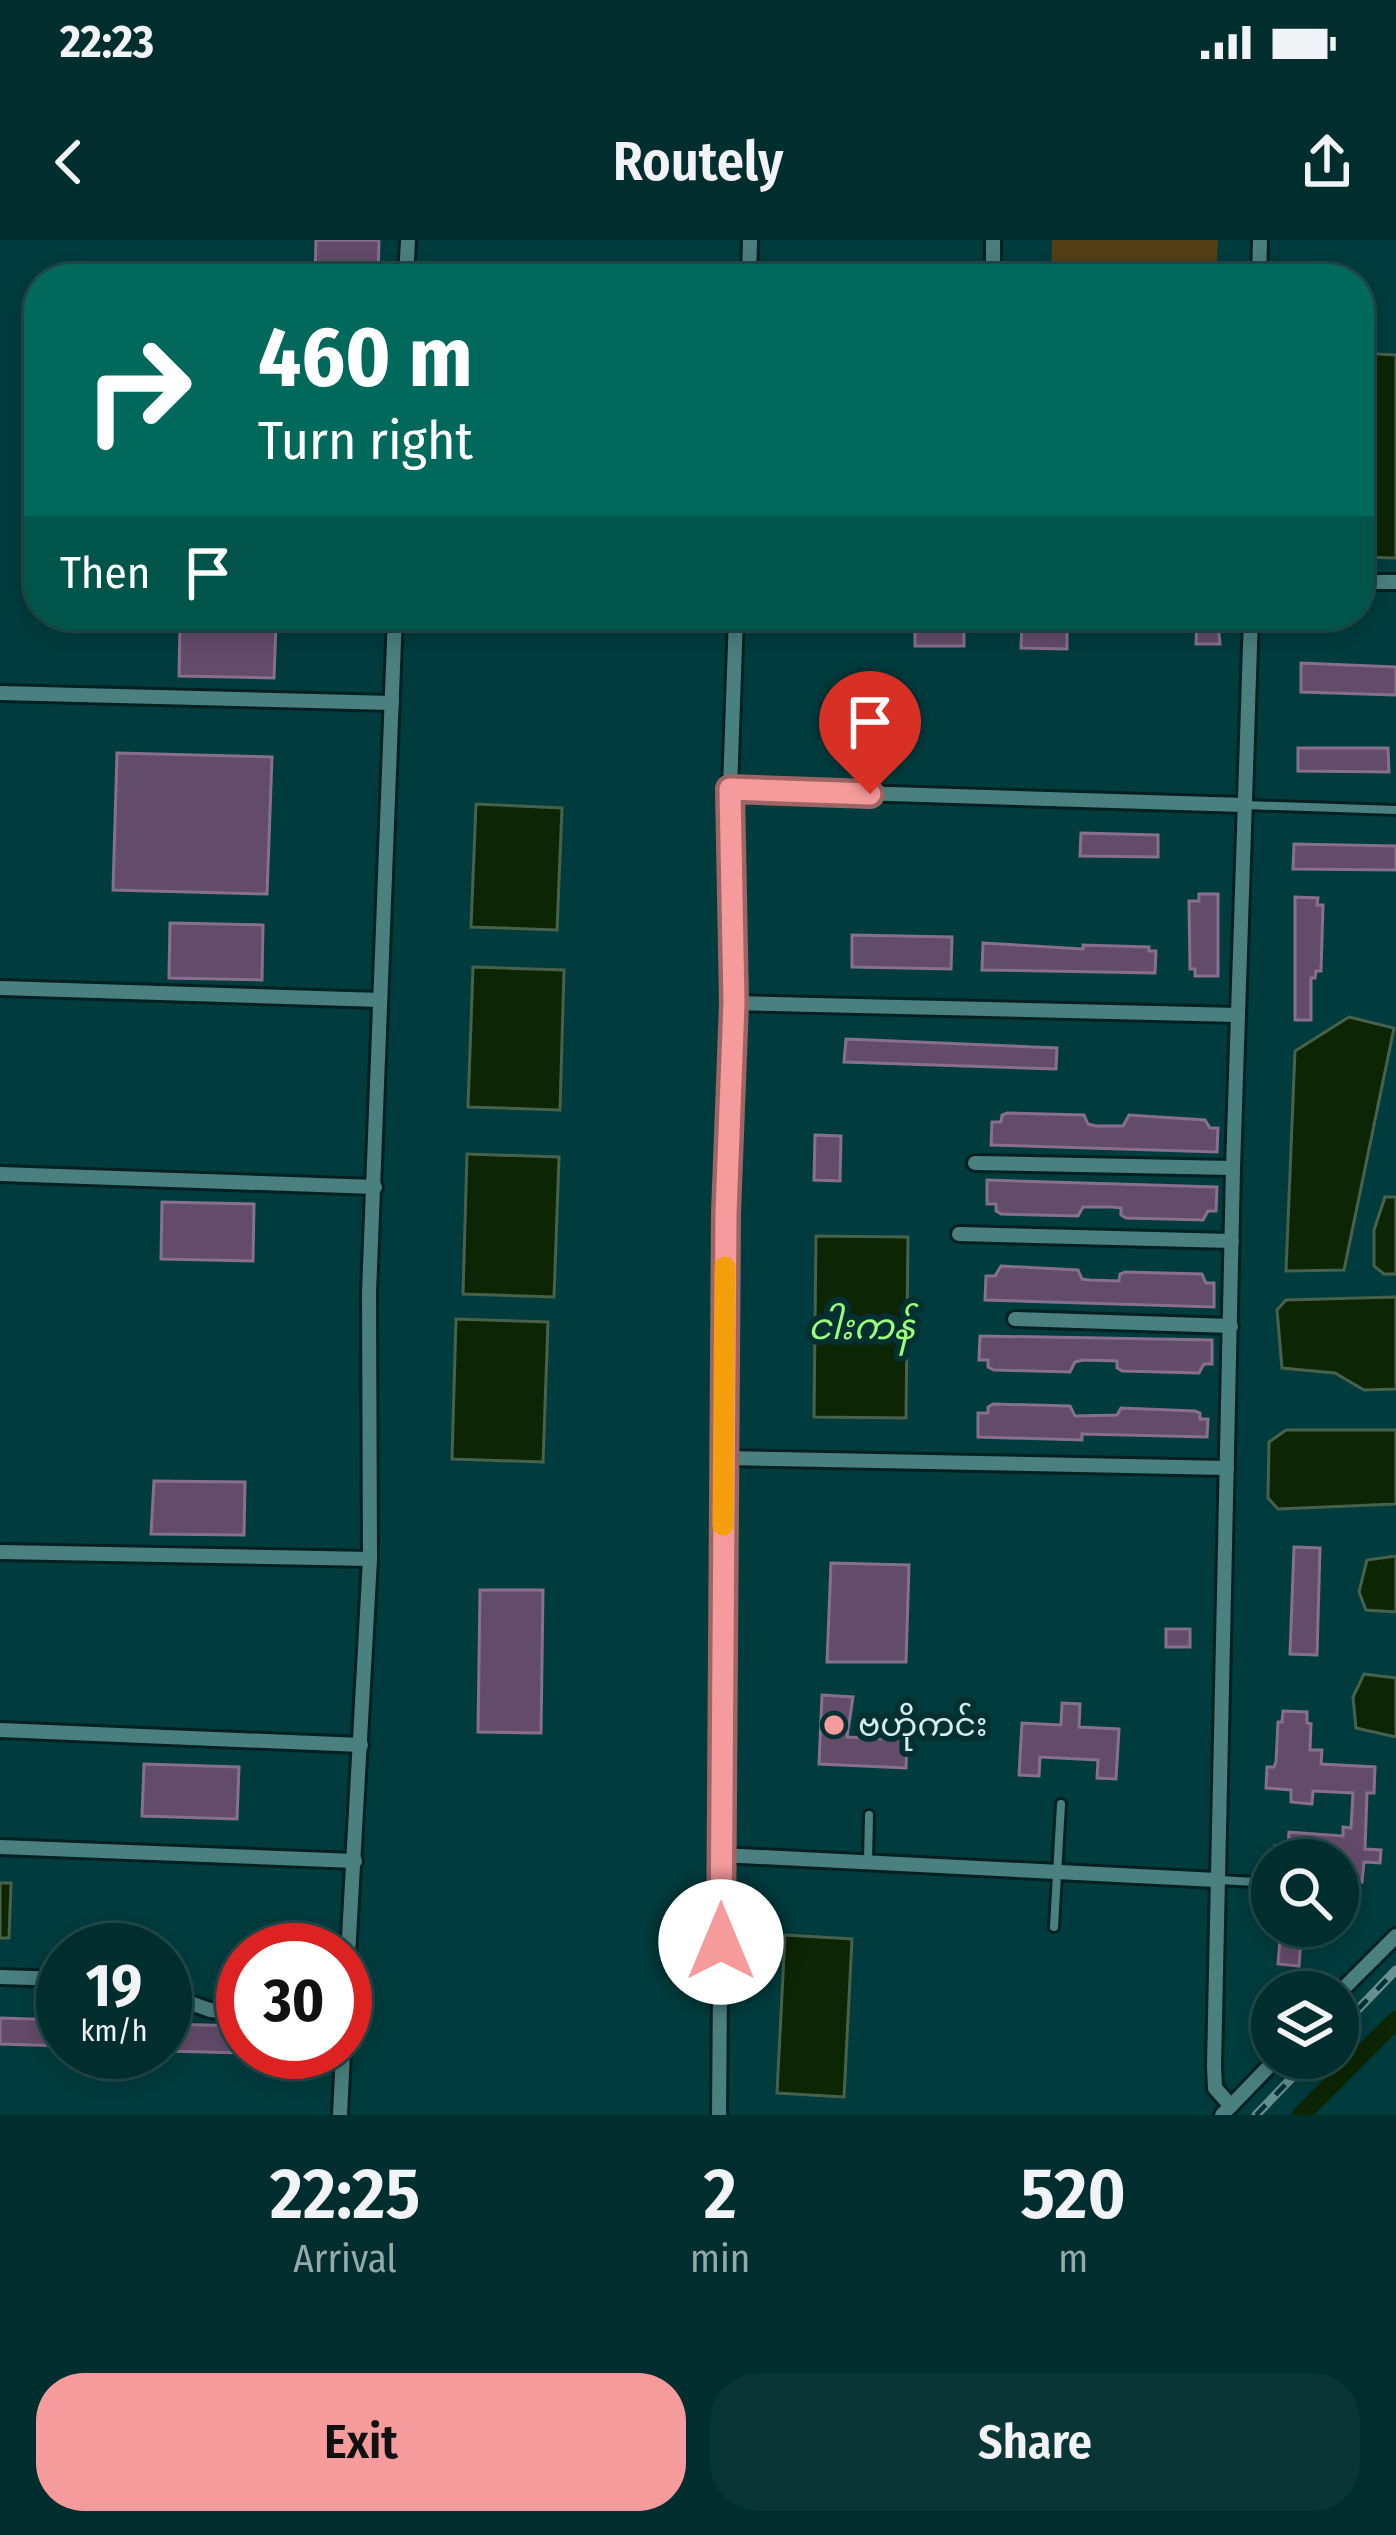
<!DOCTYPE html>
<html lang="en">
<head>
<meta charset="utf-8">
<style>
  :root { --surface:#002d2e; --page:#0a3536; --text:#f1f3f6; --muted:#95a8aa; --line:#22494a; --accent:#f59b9c }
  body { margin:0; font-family:"Fira Sans Condensed","Noto Sans Myanmar",sans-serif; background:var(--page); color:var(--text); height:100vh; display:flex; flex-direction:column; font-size:45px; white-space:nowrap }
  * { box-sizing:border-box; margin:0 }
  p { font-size:39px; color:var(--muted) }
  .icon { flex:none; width:66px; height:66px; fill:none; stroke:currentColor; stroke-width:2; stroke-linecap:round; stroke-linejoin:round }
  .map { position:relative; height:1875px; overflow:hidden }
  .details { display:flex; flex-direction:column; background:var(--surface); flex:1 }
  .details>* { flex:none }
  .banner { position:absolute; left:24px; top:24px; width:1350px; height:366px; border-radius:48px; box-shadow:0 6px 30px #0003,0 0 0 3px var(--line); background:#00695c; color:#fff; overflow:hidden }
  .fabs { position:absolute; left:1251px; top:1599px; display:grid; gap:24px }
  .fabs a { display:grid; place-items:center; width:108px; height:108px; border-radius:50%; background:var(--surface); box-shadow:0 6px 30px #0003,0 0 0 3px var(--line); font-size:60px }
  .speed { position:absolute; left:36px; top:1683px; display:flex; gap:24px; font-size:60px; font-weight:700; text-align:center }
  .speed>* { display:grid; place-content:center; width:156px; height:156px; border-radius:50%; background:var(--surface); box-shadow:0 6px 30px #0003,0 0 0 3px var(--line); line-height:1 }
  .speed small { font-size:30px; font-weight:400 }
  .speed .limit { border:18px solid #d22; background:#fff; color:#111 }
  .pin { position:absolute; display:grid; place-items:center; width:102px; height:102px; color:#fff; margin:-123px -51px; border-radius:50% 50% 50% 0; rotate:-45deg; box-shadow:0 0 12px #0007 }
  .pin .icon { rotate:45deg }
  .me { position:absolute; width:132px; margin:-66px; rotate:0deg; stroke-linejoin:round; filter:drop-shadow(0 0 9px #0008) }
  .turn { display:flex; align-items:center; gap:42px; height:252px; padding:0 36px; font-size:54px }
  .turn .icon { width:156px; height:156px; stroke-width:2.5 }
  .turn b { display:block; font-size:84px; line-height:102px }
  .then { display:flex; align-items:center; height:114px; padding:0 36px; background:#0003; gap:24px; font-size:45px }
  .eta { display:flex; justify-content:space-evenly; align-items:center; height:204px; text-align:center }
  .eta b { font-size:72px; font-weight:600; line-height:84px }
  .primary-button { display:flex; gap:24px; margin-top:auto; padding:24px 36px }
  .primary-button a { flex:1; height:138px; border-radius:48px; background:var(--accent); color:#111; font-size:48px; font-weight:600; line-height:138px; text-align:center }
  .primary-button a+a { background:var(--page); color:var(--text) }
  .status { display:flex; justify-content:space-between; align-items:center; height:84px; padding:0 60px; background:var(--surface); direction:ltr }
  .status svg { height:33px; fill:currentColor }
  header { display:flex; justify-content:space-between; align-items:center; height:156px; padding:0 36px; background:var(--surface); font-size:54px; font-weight:600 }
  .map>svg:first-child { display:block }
  .green { fill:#553f19 }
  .water { fill:#0c2504; stroke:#48614a; stroke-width:3 }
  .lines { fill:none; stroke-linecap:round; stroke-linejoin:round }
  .canal { stroke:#0c2504; stroke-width:18 }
  .building { fill:#634c6a; stroke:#886f8f; stroke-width:3 }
  .lane-casing { stroke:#042021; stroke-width:14 }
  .street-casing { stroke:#042021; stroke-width:20 }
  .lane { stroke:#4b8081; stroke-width:8 }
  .street { stroke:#4b8081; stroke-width:14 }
  .rail-casing { stroke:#659193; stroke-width:9 }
  .rail { stroke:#053031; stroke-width:4.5; stroke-dasharray:14; stroke-linecap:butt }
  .route-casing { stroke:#9f6565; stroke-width:30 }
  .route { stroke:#f59b9c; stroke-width:21 }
  .slow { stroke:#f59e0b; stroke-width:21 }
  .poi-dot { fill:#f59b9c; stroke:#053031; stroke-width:4.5 }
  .labels { text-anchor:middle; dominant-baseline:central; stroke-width:12; stroke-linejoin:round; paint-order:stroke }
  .poi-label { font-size:33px; fill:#d4eeef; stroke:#053031; text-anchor:start }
  .water-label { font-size:36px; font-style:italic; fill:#9bfe7c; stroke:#053031 }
</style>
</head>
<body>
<div class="status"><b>22:23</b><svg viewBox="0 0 49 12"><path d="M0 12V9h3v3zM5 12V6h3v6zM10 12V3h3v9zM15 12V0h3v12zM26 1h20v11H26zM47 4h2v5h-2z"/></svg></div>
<header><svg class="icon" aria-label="back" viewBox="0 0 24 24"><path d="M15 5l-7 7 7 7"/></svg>Routely<svg class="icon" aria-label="share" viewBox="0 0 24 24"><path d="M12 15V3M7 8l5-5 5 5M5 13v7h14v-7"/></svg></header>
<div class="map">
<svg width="1396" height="1875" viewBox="0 0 1396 1875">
  <rect width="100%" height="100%" fill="#003c3e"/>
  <!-- green -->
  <polygon class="green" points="1052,0 1218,0 1216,39 1051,39"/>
  <!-- water -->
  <g class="water">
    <polygon points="1359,113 1396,115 1396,318 1359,317"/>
    <polygon points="476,564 562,568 557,690 471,687"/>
    <polygon points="473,727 564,730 560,870 468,867"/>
    <polygon points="1349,777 1394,788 1344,1030 1286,1031 1295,811"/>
    <polygon points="467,914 559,917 554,1057 463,1054"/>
    <polygon points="1385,957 1396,957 1396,1034 1384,1034 1374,1026 1374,990"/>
    <polygon points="816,996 908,997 906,1178 814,1177"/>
    <polygon points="1396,1057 1396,1149 1364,1150 1335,1133 1282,1128 1277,1070 1286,1060"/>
    <polygon points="456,1079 548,1082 543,1222 452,1219"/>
    <polygon points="1286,1190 1396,1190 1396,1264 1278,1269 1268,1258 1269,1202"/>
    <polygon points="1396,1316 1396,1372 1366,1370 1359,1352 1367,1320"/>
    <polygon points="1364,1434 1396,1438 1396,1497 1356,1488 1353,1457"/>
    <polygon points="0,1643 11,1643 9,1698 0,1698"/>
    <polygon points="785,1695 852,1699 844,1857 777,1853"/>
  </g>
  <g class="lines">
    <!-- canal -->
    <polyline class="canal" points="1301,1875 1396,1780"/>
  </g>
  <!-- building -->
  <g class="building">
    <polygon points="316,0 379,0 378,39 315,39"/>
    <rect x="915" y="375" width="49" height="31"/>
    <polygon points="1197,375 1217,375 1220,404 1196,404"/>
    <polygon points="1031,376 1059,376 1059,381 1067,381 1067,409 1021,408 1022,379 1031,379"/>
    <polygon points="180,384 276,386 274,438 179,436"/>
    <polygon points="1301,423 1396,427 1396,455 1301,452"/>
    <polygon points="1298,508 1388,508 1389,532 1298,531"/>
    <polygon points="117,513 272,517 267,654 113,650"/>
    <polygon points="1081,593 1158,595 1158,617 1080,616"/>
    <polygon points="1294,604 1396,606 1396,630 1293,629"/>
    <polygon points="1199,654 1218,654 1218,736 1195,736 1195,729 1190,729 1189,661 1199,661"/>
    <polygon points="1295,657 1318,658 1317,665 1323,665 1321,731 1316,731 1315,738 1311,738 1311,780 1295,780"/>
    <polygon points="170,683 263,685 262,740 169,738"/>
    <polygon points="852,695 952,697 951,729 852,727"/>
    <polygon points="983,703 1083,709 1083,705 1149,707 1149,711 1156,711 1155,733 982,730"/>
    <polygon points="846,799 1057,808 1056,829 844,822"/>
    <polygon points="1007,873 1084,875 1088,884 1096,886 1123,886 1129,875 1205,880 1210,888 1218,888 1217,912 991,905 992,882 1001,882 1002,875"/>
    <polygon points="815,895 841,896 840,941 814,940"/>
    <polygon points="987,940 1217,947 1216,971 1208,971 1203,980 1126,978 1121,975 1121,968 1112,967 1083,967 1078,976 1001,974 996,971 996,964 987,964"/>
    <polygon points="162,962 254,964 253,1021 161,1019"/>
    <polygon points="1001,1026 1078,1030 1082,1039 1090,1040 1119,1041 1120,1034 1125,1032 1202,1034 1206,1043 1214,1043 1214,1067 985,1060 986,1036 995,1036"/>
    <polygon points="980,1096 1212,1100 1212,1124 1204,1124 1199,1133 1122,1131 1117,1128 1117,1121 1083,1120 1075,1122 1070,1132 994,1130 988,1127 988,1120 979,1120"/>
    <polygon points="993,1164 1070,1166 1075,1176 1117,1175 1121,1168 1195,1171 1200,1173 1200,1179 1208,1179 1207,1197 1082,1194 1082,1200 978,1197 978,1173 988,1173 988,1167"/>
    <polygon points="154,1241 245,1242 244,1295 151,1294"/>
    <polygon points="1294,1307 1320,1308 1317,1415 1290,1414"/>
    <polygon points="831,1323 909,1325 906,1422 827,1422"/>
    <polygon points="480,1350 543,1350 541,1493 478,1492"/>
    <rect x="1166" y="1389" width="24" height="18"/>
    <polygon points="822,1455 853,1457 847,1497 907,1500 906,1528 819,1524"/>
    <polygon points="1062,1463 1080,1464 1079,1487 1119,1489 1116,1539 1097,1538 1098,1520 1040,1517 1039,1536 1019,1535 1022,1483 1061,1485"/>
    <polygon points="1283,1471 1307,1472 1307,1483 1311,1484 1310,1510 1322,1510 1321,1524 1375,1527 1374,1553 1367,1553 1365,1609 1381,1610 1380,1623 1364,1622 1362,1642 1340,1640 1342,1620 1274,1620 1275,1606 1288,1608 1289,1592 1343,1596 1343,1587 1351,1588 1353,1553 1313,1551 1312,1564 1291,1562 1291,1550 1266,1548 1267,1527 1274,1527 1276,1522 1278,1482 1282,1482"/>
    <polygon points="144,1524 239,1527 237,1579 142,1576"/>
    <polygon points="1281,1686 1302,1686 1299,1726 1278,1724"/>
    <polygon points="0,1778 63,1780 63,1806 0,1804"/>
    <polygon points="165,1784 243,1786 243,1813 165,1811"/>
  </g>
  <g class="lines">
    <!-- lane casing -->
    <g class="lane-casing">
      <g id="lane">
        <polyline points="1244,565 1396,570"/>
        <polyline points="868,1621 869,1575"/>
        <polyline points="1220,1640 1272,1643"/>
        <polyline points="1054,1687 1061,1564"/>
      </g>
    </g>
    <!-- street casing -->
    <g class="street-casing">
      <g id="street">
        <polyline points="993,0 993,39"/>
        <polyline points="406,39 408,0"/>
        <polyline points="749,39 750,0"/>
        <polyline points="1259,39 1260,0"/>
        <polyline points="1359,342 1396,342"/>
        <polyline points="0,453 392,463"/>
        <polyline points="730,549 1244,565"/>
        <polyline points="0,748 380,760"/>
        <polyline points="734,763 1238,775"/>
        <polyline points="975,923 1233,928"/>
        <polyline points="0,934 375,947"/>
        <polyline points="959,994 1232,1001"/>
        <polyline points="1015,1079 1231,1086"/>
        <polyline points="724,1218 1227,1228"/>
        <polyline points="0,1312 370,1319"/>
        <polyline points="0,1490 361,1505"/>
        <polyline points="0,1607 355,1621"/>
        <polyline points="721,1615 1217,1640"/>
        <polyline points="0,1737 63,1739"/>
        <polyline points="165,1754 210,1770 243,1773"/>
        <polyline points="1338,1754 1396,1696"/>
        <polyline points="345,1769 370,1319 369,1053 395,375"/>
        <polyline points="1231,1866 1215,1848 1214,1826 1233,928 1251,375"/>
        <polyline points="340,1875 343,1812"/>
        <polyline points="719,1875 726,973 734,763 730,549 736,375"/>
        <polyline points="1222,1875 1277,1818"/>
      </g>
    </g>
    <!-- lane -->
    <use href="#lane" class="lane"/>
    <!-- street -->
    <use href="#street" class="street"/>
    <!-- rail casing -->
    <g class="rail-casing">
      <g id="rail">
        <polyline points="1338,1790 1396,1730"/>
        <polyline points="1256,1875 1311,1818"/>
      </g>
    </g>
    <!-- rail -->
    <use href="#rail" class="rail"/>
  </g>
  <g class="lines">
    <!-- route casing -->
    <g class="route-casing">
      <polyline id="route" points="721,1702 726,973 734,763 730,549 870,554"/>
    </g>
    <!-- route -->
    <use href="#route" class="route"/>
    <!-- slow -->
    <polyline class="slow" points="723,1285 725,1027"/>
  </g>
  <!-- markers -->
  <circle class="poi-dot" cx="834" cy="1485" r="12"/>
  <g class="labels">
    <!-- poi labels -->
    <g class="poi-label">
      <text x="858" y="1485">ဗဟိုကင်း</text>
    </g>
    <!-- water labels -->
    <g class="water-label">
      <text x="861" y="1087">ငါးကန်</text>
    </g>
  </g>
</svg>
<div class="fabs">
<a><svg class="icon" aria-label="search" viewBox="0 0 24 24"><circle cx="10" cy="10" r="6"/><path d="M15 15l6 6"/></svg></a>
<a><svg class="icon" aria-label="layers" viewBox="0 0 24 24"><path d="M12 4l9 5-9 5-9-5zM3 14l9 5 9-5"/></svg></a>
</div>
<div class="speed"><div>19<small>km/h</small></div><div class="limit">30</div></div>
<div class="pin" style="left:870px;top:554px;background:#d93025"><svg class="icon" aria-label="arrive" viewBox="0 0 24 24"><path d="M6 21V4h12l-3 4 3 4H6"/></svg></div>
<svg class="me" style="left:721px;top:1702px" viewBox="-20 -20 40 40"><circle r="19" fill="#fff"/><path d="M0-13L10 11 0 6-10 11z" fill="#f59b9c"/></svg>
<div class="banner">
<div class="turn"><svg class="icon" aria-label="right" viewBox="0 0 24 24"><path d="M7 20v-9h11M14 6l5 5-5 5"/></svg><div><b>460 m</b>Turn right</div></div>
<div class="then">Then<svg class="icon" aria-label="arrive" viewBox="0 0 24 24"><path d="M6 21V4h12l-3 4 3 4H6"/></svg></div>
</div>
</div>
<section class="details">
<div class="eta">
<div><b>22:25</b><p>Arrival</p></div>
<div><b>2</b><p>min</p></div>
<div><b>520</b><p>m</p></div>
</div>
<div class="primary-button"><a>Exit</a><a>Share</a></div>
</section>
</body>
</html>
